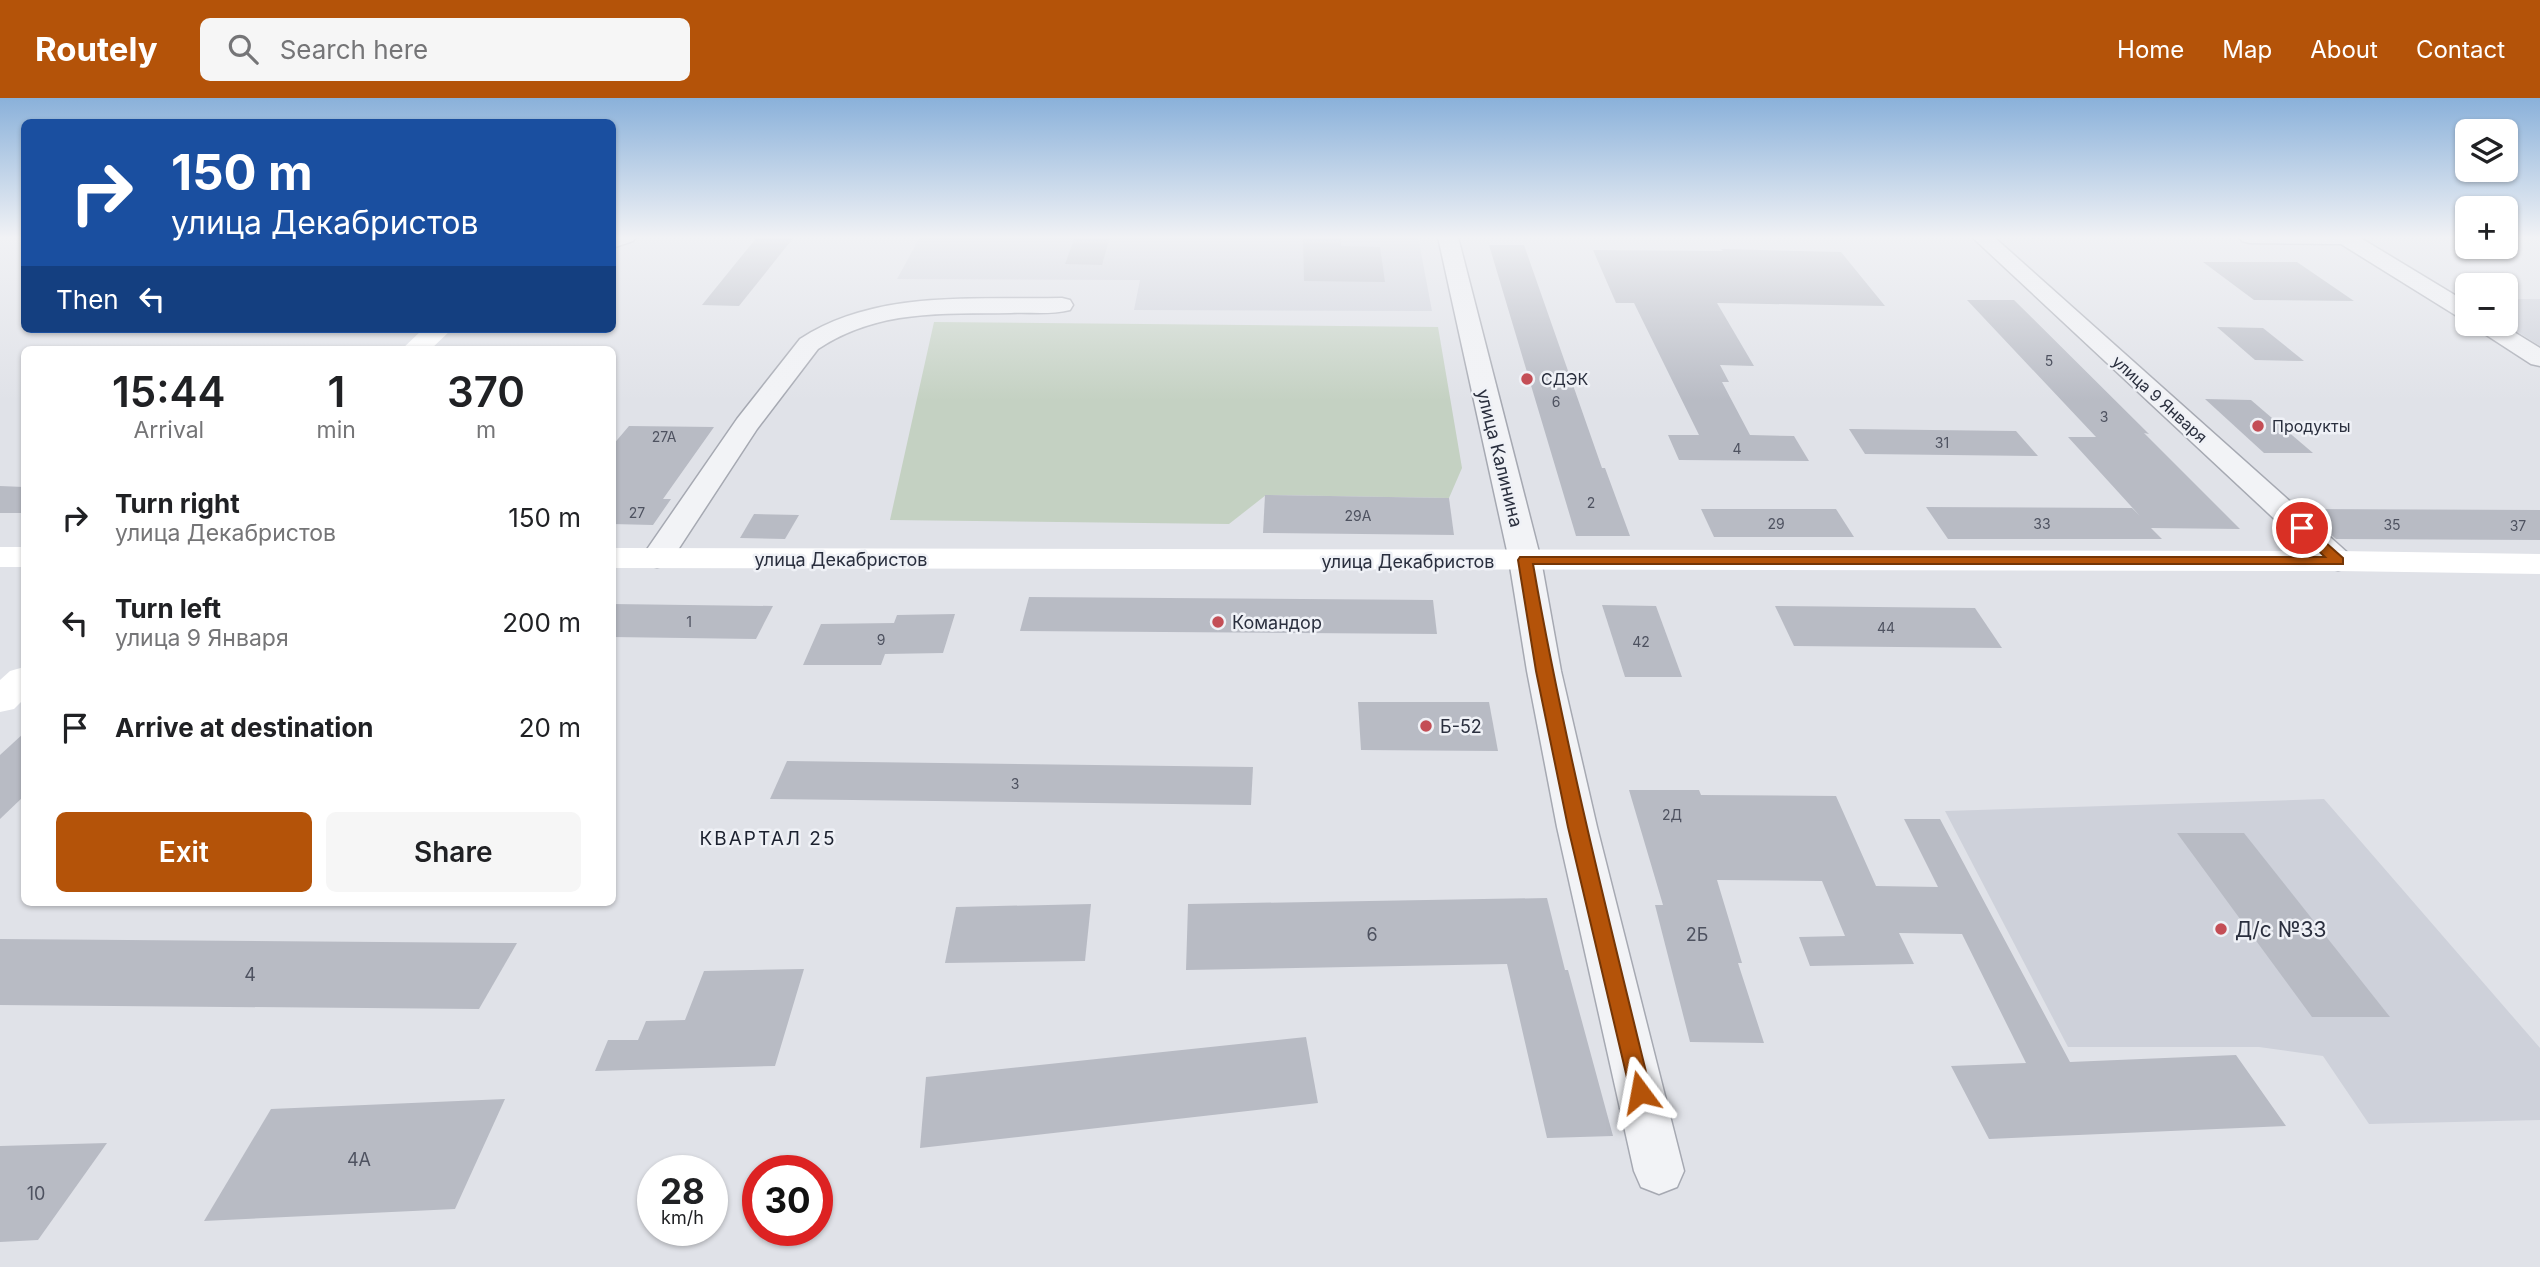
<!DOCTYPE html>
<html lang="en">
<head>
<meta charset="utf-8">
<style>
  :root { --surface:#fff; --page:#f6f6f6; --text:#202124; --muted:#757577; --accent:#b45309 }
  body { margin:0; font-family:Inter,sans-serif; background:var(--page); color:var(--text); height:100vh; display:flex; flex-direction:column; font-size:26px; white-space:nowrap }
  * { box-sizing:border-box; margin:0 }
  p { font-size:23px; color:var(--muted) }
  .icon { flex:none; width:38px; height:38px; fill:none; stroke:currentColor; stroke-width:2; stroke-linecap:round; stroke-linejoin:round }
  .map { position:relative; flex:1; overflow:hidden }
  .drawer { position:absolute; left:21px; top:248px; width:595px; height:560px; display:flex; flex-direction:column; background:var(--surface); border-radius:10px; box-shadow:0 2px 5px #0004 }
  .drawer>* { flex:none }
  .top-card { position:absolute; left:21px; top:21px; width:595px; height:214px; border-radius:10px; box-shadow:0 2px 5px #0004; background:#1a4fa0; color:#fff; overflow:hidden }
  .buttons { position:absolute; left:2455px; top:21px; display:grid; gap:14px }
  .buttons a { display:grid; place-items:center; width:63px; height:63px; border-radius:10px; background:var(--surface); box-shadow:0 2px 5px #0004; font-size:35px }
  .speed { position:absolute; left:637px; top:1057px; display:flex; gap:14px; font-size:35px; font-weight:700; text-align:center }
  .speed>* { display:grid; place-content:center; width:91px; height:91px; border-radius:50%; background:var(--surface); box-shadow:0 2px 5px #0004; line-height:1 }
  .speed small { font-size:18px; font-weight:400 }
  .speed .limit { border:10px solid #d22; background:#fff; color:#111 }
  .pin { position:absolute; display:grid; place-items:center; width:60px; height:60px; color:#fff; margin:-30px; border:4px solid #fff; border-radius:50%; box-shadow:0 2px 7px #0007 }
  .me { position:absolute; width:77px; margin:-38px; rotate:347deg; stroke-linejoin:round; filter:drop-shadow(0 0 5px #0008) }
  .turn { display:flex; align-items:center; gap:24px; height:147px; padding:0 35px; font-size:32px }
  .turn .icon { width:91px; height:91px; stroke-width:2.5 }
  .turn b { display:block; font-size:49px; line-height:60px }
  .then { display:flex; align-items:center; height:66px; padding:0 35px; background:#0003; gap:14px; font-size:26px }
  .eta { display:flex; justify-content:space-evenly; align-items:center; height:119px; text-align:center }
  .eta b { font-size:42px; font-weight:600; line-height:49px }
  .cta { display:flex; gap:14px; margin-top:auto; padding:14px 35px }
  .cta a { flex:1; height:80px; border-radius:10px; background:var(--accent); color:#fff; font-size:28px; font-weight:600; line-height:80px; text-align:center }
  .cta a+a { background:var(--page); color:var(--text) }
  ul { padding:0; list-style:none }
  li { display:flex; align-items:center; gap:21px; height:105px; padding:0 35px }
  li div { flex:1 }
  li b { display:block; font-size:26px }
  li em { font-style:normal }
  header { display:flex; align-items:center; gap:42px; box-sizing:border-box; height:98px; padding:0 35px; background:var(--accent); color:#fff }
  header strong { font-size:33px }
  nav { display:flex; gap:38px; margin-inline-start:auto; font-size:24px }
  .search { width:490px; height:63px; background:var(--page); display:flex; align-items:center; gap:18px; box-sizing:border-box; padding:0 24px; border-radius:10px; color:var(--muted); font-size:26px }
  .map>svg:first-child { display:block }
  .built { fill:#ced1da }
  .green { fill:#c4d1c2 }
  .building { fill:#b8bbc4 }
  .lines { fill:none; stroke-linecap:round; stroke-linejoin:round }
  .minor-casing { stroke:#a6a9b2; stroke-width:3 }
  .minor { fill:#f2f3f6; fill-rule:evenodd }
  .secondary { fill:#fff; fill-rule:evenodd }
  .route { fill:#b45309; stroke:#753606; stroke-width:2 }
  .poi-dot { fill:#c44e56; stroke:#eff1f6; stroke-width:2.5 }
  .labels { text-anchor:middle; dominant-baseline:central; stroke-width:5; stroke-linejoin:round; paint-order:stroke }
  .number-label { font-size:14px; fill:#4e5260 }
  .far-poi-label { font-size:16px; fill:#2a2f3e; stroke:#eff1f6; text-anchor:start }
  .far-street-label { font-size:16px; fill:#2a2f3e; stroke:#eff1f6 }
  .street-label { font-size:18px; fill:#2a2f3e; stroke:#eff1f6 }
  .poi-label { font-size:18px; fill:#2a2f3e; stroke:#eff1f6; text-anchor:start }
  .near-number-label { font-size:18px; fill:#4e5260 }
  .neighbourhood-label { font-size:19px; letter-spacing:2px; fill:#1c212f; stroke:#eff1f6 }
  .near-poi-label { font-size:21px; fill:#2a2f3e; stroke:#eff1f6; text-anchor:start }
</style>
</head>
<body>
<header>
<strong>Routely</strong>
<div class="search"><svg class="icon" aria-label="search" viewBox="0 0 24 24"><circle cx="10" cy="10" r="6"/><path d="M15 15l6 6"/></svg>Search here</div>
<nav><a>Home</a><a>Map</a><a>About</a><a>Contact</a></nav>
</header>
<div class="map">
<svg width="2540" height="1169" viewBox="0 0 2540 1169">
  <rect width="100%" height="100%" fill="#e0e2e8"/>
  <!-- built -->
  <g class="built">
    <polygon points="920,139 1418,139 1432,213 1134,212 1140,182 897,181"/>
    <polygon points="2506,201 2540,201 2540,248 2505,226"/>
    <polygon points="2324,701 2540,950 2540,1022 2369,1026 2323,958 2259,949 2068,949 1945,713"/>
  </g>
  <!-- green -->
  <polygon class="green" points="934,224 1438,229 1462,370 1449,400 1266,397 1229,426 890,422"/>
  <!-- building -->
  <g class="building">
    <polygon points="757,139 794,139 739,208 702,207"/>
    <polygon points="1075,139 1110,139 1102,167 1065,166"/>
    <polygon points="1303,139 1341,139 1341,148 1380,149 1385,184 1304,183"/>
    <polygon points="1489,147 1524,147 1602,370 1605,370 1630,438 1576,438"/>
    <polygon points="1721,151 1841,154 1885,208 1717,205 1754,268 1720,267 1729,284 1722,284 1750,337 1794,338 1809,363 1679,362 1668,337 1699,337 1634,205 1616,205 1593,152 1723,153"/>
    <polygon points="2203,164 2297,164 2354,203 2254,202"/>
    <polygon points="1967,202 2014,202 2149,336 2144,335 2240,431 2151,430 2162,441 1948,441 1926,409 2132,410 2140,418 2068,339 2096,339"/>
    <polygon points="2217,229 2263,230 2304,263 2255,262"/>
    <polygon points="2205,301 2251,302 2313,355 2264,355"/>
    <polygon points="629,328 714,329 663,401 671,401 653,427 612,426 612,348"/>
    <polygon points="1849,331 2016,333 2038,358 1865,356"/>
    <polygon points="0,388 24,389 24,415 0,415"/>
    <polygon points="1265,397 1449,400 1454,437 1263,435"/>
    <polygon points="1701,411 1836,411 1854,439 1714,439"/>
    <polygon points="2302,411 2540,412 2540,442 2336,441"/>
    <polygon points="754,416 799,417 785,441 740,440"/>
    <polygon points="1029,499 1433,502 1437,536 1020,533"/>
    <polygon points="612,506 773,508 756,541 612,539"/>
    <polygon points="1602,507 1656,508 1682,579 1625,579"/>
    <polygon points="1775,508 1975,510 2002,550 1794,548"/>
    <polygon points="955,516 943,555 885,556 881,567 803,567 821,526 894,525 897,517"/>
    <polygon points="1358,604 1489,604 1498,653 1361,652"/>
    <polygon points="24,635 24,698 0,721 0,657"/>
    <polygon points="787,663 1253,669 1251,707 770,701"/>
    <polygon points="1629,692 1699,692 1701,697 1836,698 1876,788 1938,789 1904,721 1940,721 2070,964 2236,957 2286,1028 1989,1041 1951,968 2026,965 1962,836 1899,835 1914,866 1810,868 1799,839 1845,838 1822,783 1717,782 1742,865 1738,865 1764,945 1690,944 1655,807 1663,807"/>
    <polygon points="2177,735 2244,735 2390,919 2312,919"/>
    <polygon points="1547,800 1565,872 1568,872 1613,1038 1547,1040 1507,866 1186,872 1188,806"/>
    <polygon points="1091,806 1085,863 945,865 956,809"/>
    <polygon points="0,841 517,845 479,911 0,907"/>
    <polygon points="804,871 775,968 595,973 608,942 638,942 646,923 685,922 704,873"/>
    <polygon points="1306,939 1318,1005 920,1050 926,979"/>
    <polygon points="505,1001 455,1111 204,1123 271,1011"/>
    <polygon points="107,1045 38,1142 0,1144 0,1048"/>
  </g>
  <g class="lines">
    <!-- minor casing -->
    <g class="minor-casing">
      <g id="minor">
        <polygon points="612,139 636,139 633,143 612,150"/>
        <polygon points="1438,139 1458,139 1541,462 1561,573 1597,729 1684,1073 1677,1089 1659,1096 1641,1089 1634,1073 1557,729 1527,573 1509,462"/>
        <polygon points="1972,139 1994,139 2349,456 2354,463 2349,470 2338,472 2327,470"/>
        <polygon points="2239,139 2359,139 2468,205 2468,222 2460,220 2341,146 2249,145 2242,143"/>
        <path d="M1062,200L1070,202L1073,207L1070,212C1051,217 1030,214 1011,215C942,216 878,211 818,251L757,331L668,467L657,469L646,467L641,460L737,321L800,241C877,191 975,202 1062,200Z"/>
        <polygon points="2473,226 2501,226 2540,250 2540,268 2531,266 2477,231"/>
      </g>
    </g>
    <!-- minor -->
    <use href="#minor" class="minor"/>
    <!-- secondary -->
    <g class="secondary">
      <polygon points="423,231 452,231 430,252 401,252"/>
      <rect x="0" y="449" width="24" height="20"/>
      <polygon points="612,450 2338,453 2540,456 2540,476 2338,473 612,470"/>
      <polygon points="24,569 24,601 14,611 0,614 0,582 10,573"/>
    </g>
  </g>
  <!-- sky -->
  <linearGradient id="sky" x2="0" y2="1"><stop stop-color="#8ab1da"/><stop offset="0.46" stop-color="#f1f2f5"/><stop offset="1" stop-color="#f1f2f5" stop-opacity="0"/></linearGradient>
  <rect width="2540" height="303" fill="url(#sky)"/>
  <!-- route -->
  <path class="route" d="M2302,426L2307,428L2343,460V466H1533C1564,644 1608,819 1651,994L1648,1001L1640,1003L1632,1001L1568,729L1536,573L1518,462L1520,459H2325L2298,433L2296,430Z"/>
  <!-- markers -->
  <g class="poi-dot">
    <circle cx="1527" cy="281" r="7"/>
    <circle cx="2258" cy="328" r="7"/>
    <circle cx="1218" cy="524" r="7"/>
    <circle cx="1426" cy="628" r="7"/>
    <circle cx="2221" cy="831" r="7"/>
  </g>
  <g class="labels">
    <!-- number labels -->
    <g class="number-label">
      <text x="2049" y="262">5</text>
      <text x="1556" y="303">6</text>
      <text x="2104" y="318">3</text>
      <text x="664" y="338">27А</text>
      <text x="1942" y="344">31</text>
      <text x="1737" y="350">4</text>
      <text x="1591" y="404">2</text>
      <text x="637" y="414">27</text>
      <text x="1358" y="417">29А</text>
      <text x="1776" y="425">29</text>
      <text x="2042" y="425">33</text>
      <text x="2392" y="426">35</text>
      <text x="2518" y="427">37</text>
      <text x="689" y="523">1</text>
      <text x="1886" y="529">44</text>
      <text x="881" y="541">9</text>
      <text x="1641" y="543">42</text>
      <text x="1015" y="685">3</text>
      <text x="1672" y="716">2Д</text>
    </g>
    <!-- far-poi labels -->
    <g class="far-poi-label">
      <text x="1541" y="281">СДЭК</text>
      <text x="2272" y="328">Продукты</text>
    </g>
    <!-- far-street labels -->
    <g class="far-street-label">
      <text transform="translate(2160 301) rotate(42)">улица 9 Января</text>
    </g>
    <!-- street labels -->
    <g class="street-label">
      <text transform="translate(1500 360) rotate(76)">улица Калинина</text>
      <text x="841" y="461">улица Декабристов</text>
      <text x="1408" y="463">улица Декабристов</text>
    </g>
    <!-- poi labels -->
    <g class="poi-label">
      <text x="1232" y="524">Командор</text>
      <text x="1440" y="628">Б-52</text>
    </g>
    <!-- near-number labels -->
    <g class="near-number-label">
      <text x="1372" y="836">6</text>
      <text x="1697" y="836">2Б</text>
      <text x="250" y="876">4</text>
      <text x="359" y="1061">4А</text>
      <text x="36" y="1095">10</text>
    </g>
    <!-- neighbourhood labels -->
    <g class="neighbourhood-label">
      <text x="768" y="740">КВАРТАЛ 25</text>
    </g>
    <!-- near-poi labels -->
    <g class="near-poi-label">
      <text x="2235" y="831">Д/с №33</text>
    </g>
  </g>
</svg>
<div class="buttons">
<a><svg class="icon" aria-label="layers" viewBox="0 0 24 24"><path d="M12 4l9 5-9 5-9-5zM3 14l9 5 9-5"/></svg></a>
<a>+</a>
<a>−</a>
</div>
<div class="speed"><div>28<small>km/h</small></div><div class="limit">30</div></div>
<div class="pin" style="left:2302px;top:430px;background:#d93025"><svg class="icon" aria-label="arrive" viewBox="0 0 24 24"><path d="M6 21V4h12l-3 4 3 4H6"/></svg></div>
<svg class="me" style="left:1640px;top:994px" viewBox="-20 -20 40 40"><path d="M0-17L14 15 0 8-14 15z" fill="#b45309" stroke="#fff" stroke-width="4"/></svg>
<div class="top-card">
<div class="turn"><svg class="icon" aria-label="right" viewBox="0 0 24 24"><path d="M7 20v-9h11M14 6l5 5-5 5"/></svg><div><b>150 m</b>улица Декабристов</div></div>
<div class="then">Then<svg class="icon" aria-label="left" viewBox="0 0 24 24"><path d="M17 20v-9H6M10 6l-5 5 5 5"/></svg></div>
</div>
<section class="drawer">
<div class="eta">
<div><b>15:44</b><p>Arrival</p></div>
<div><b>1</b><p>min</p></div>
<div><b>370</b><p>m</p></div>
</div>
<ul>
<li><svg class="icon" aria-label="right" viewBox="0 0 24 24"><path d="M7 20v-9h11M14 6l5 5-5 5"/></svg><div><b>Turn right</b><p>улица Декабристов</p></div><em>150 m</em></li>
<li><svg class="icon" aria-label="left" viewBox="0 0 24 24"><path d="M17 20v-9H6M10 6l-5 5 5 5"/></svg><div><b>Turn left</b><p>улица 9 Января</p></div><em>200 m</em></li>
<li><svg class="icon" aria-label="arrive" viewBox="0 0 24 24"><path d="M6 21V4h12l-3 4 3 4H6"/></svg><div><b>Arrive at destination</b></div><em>20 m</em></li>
</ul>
<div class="cta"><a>Exit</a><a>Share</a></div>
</section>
</div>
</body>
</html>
